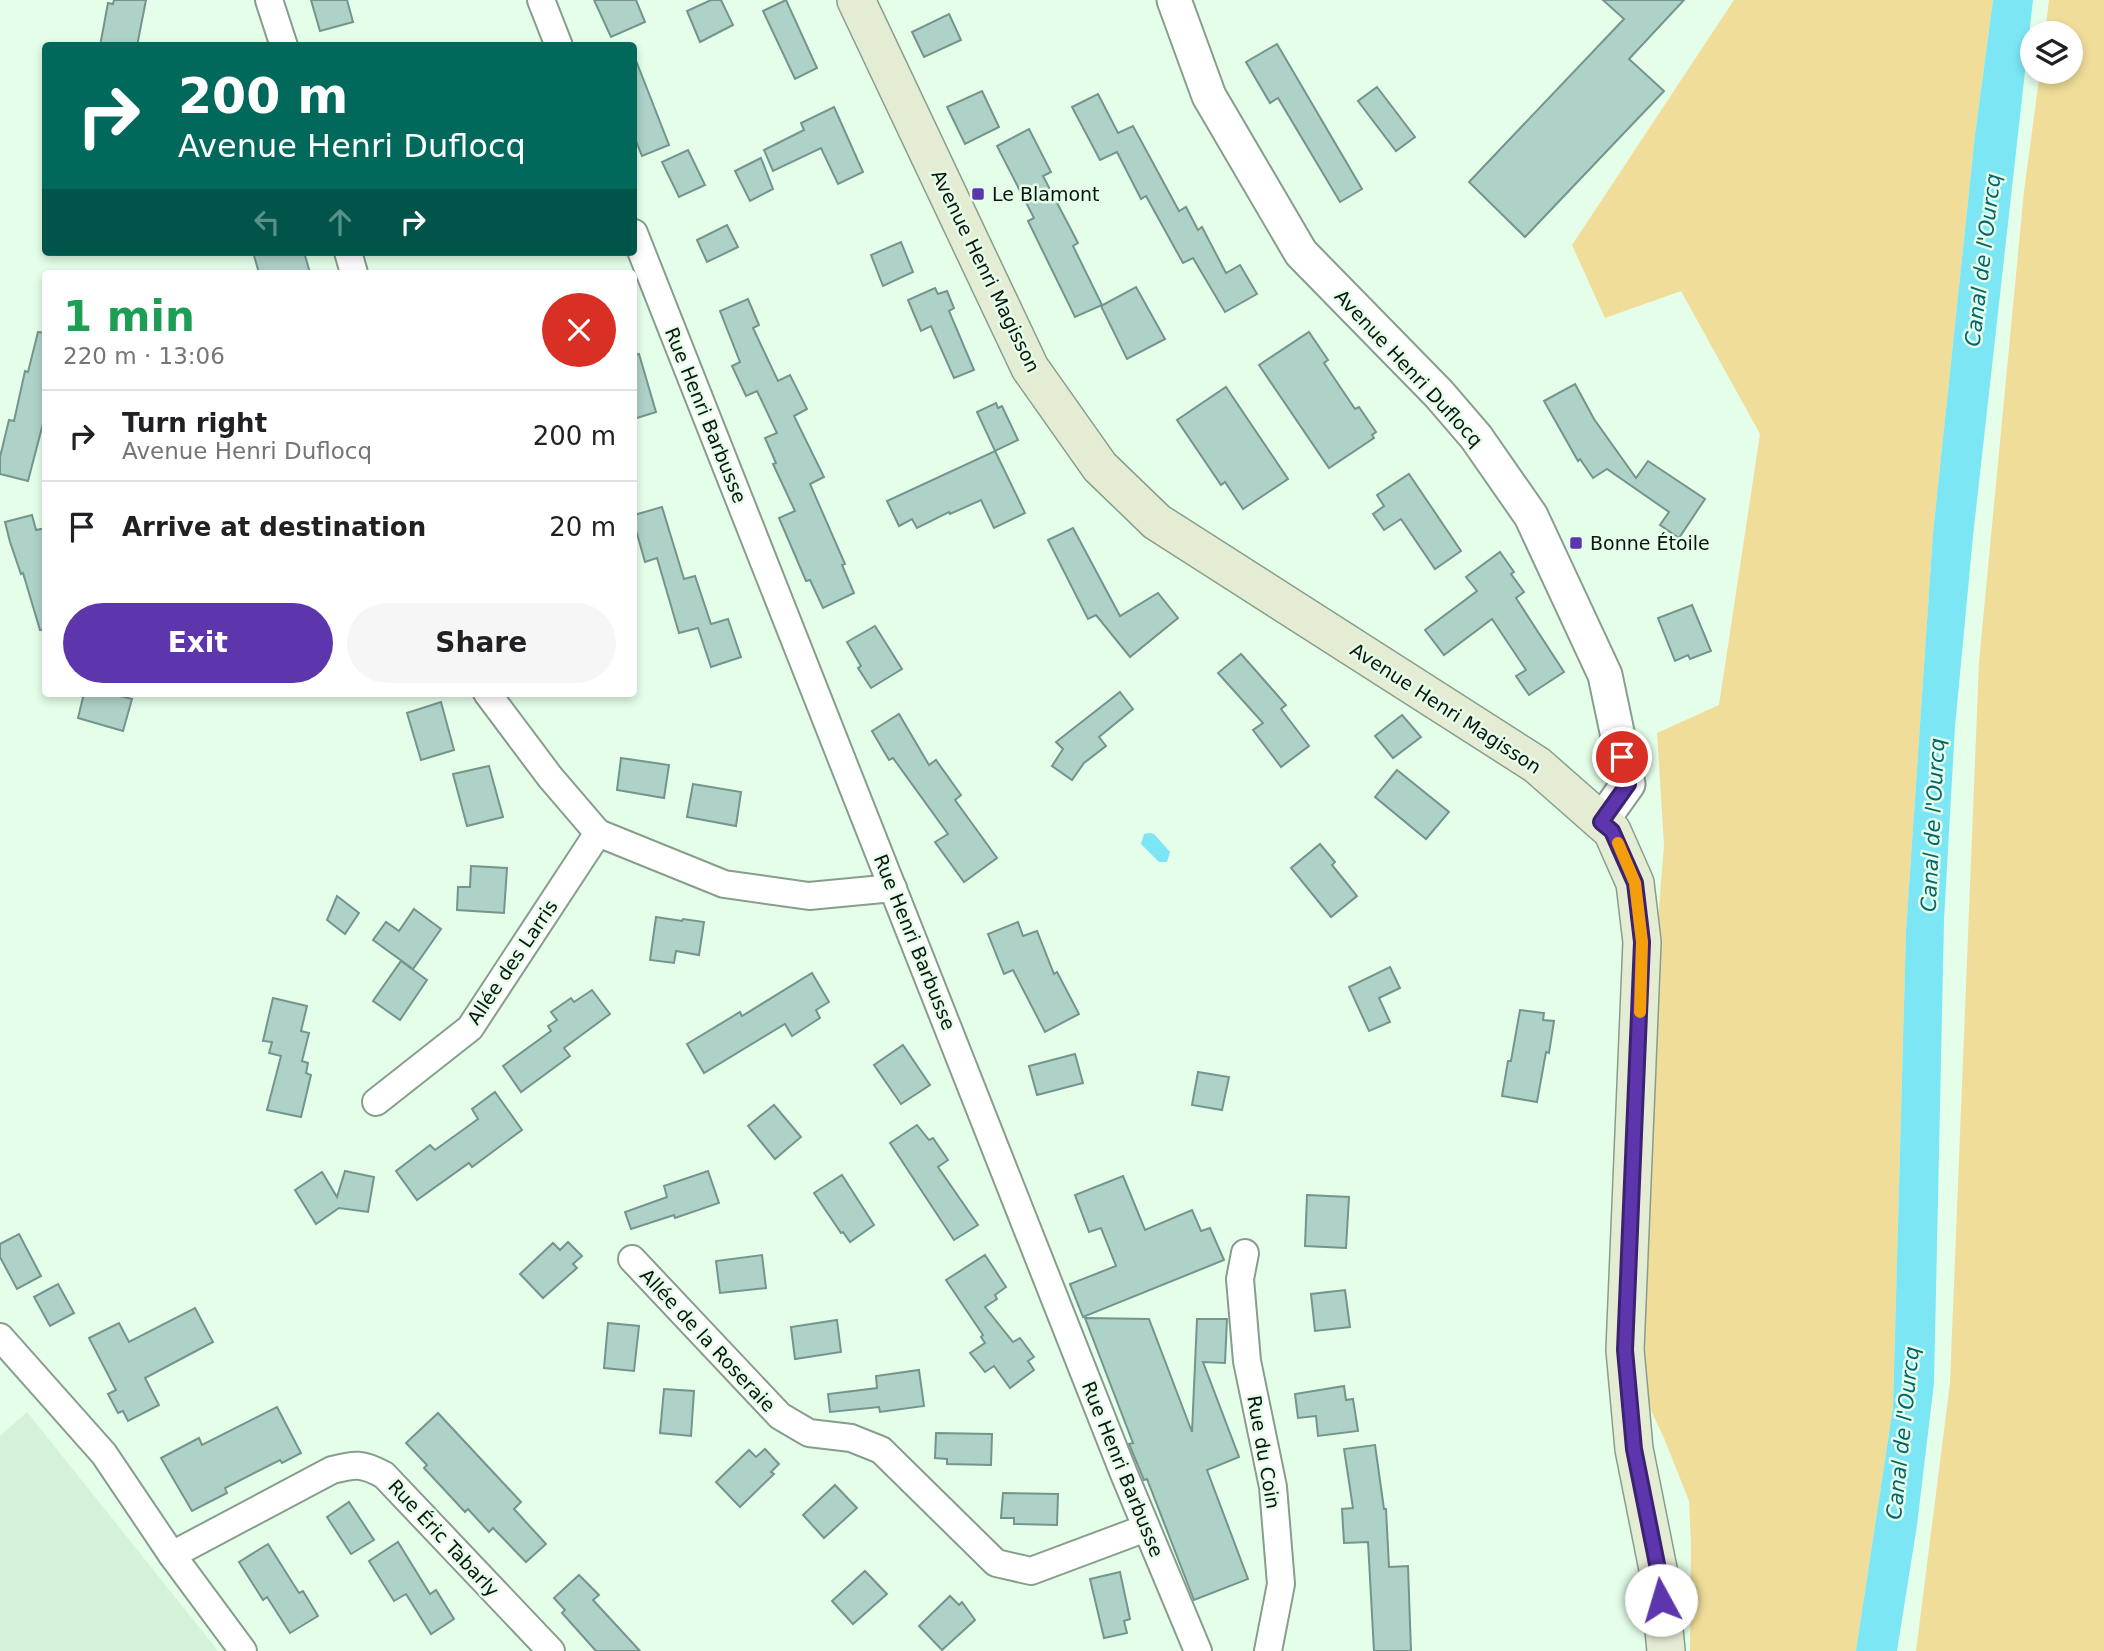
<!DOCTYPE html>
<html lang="en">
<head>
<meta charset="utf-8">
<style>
  :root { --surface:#fff; --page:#f6f6f6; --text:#202124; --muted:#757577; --line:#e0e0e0; --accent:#5d36ae }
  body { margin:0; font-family:"DejaVu Sans",sans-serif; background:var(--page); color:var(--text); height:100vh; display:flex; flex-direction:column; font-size:26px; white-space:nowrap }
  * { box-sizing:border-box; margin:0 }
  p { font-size:23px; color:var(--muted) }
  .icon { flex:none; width:38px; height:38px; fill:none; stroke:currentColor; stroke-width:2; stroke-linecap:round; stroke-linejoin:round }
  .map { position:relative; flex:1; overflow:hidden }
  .sheet { position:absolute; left:42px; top:270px; width:595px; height:427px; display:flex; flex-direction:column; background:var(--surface); border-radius:7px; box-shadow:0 4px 10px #0003 }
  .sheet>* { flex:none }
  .guide { position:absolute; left:42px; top:42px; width:595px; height:214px; border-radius:7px; box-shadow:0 4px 10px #0003; background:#00695c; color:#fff; overflow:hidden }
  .tools { position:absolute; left:2020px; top:21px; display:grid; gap:14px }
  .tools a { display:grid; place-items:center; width:63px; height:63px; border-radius:50%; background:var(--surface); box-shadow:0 4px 10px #0003; font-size:35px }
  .pin { position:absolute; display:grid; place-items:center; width:60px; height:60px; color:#fff; margin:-30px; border:4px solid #fff; border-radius:50%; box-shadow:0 2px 7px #0007 }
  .me { position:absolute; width:77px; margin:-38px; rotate:354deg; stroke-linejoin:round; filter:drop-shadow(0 0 5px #0008) }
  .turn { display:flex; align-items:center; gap:24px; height:147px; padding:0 21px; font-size:32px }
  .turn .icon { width:91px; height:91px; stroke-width:2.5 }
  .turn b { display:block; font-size:49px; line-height:60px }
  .lanes { display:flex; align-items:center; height:66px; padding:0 21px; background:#0003; justify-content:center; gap:35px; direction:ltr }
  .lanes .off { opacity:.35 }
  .round { display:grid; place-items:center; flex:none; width:74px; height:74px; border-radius:37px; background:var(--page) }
  .summary { display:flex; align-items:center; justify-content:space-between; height:119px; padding:0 21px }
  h1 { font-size:42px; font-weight:700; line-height:52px; color:#1e9e55 }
  .action { display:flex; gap:14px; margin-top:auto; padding:14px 21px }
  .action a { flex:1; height:80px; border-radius:42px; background:var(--accent); color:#fff; font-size:28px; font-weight:700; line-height:80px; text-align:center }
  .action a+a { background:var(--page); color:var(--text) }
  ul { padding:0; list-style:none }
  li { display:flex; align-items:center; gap:21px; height:91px; padding:0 21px; border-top:2px solid var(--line) }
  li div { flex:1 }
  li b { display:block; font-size:26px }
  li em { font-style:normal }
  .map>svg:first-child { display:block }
  .built { fill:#d3f2d9 }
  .green { fill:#f0dd9a }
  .water { fill:#7ce6f5 }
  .building { fill:#aed1c8; stroke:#74958d; stroke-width:2 }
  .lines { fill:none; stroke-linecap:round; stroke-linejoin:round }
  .minor-casing { stroke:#869e8b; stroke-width:30 }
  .tertiary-casing { stroke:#869e8b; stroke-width:37 }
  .secondary-casing { stroke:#869e8b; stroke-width:40 }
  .minor { stroke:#fff; stroke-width:26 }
  .tertiary { stroke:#fff; stroke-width:33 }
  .secondary { stroke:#e5ecd4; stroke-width:37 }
  .route-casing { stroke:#3c2371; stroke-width:18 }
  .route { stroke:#5d36ae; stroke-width:12 }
  .slow { stroke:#f59e0b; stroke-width:12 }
  .poi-dot { fill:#5d36ae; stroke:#e4fee9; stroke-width:2.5 }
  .labels { text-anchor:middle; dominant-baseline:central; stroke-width:5; stroke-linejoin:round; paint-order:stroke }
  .poi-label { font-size:19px; fill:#0c140e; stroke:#e4fee9; text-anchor:start }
  .street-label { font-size:19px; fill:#0c140e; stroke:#e4fee9 }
  .water-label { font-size:21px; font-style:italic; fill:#02636e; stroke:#e4fee9 }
</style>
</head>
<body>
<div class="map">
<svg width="2104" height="1651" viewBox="0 0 2104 1651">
  <rect width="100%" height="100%" fill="#e4fee9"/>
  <!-- built -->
  <polygon class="built" points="27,1412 215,1647 217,1651 0,1651 0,1436"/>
  <!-- green -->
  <g class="green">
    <polygon points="1734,0 1993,0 1975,135 1933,533 1906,931 1893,1407 1856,1651 1690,1651 1691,1544 1689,1501 1664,1438 1643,1394 1638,1297 1649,1031 1664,845 1657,733 1719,705 1760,434 1681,291 1605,318 1572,245"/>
    <polygon points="2049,0 2104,0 2104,1651 1916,1651 1950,1383 1979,662 2024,191 2040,72 2070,72 2070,33 2045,33"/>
  </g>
  <!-- water -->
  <g class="water">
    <polygon points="1993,0 2033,0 1973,536 1955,727 1944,920 1934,1383 1917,1525 1897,1651 1856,1651 1893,1407 1906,931 1933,533 1975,135"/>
    <polygon points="1149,833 1154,834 1170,852 1167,862 1159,862 1141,844 1144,834"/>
  </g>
  <!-- building -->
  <g class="building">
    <polygon points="114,0 146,0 137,46 100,46 108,3 113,4"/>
    <polygon points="311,0 347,0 353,22 320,31"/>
    <polygon points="594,0 636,0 645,22 611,37"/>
    <polygon points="711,0 721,0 733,25 700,42 687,11"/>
    <polygon points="786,0 817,68 795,79 763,11"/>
    <polygon points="1603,0 1684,0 1629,59 1664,91 1525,237 1469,182 1624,19"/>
    <polygon points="949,14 961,40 924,57 912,32"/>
    <polygon points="1277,44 1362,189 1340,202 1278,98 1270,103 1246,62"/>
    <polygon points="635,58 669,145 642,156 634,136"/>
    <polygon points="1377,87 1415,137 1396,151 1358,101"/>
    <polygon points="982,91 999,127 965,144 947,107"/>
    <polygon points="1098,94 1118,133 1133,126 1179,211 1186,207 1198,230 1202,227 1226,273 1240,265 1257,294 1225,312 1193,258 1183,263 1146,196 1141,199 1117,152 1100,160 1072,107"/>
    <polygon points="834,107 863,172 838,184 821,148 773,171 764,150 804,130 801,123"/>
    <polygon points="1029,129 1051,172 1043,176 1078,243 1073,246 1102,305 1075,317 1028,221 1034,218 997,146"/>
    <polygon points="688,150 705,185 679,197 662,162"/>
    <polygon points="761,158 773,189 750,201 735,171"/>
    <polygon points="727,225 738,247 707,262 697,240"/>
    <polygon points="901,242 913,272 883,286 871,255"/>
    <polygon points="253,252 304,252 310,273 259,273"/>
    <polygon points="1136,287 1165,339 1127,359 1101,306"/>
    <polygon points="935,288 938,294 947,291 954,308 949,311 974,370 954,378 931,326 921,331 908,300"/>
    <polygon points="748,299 759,325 753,328 778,381 790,375 807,409 794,416 824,477 810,484 845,564 842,565 854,593 823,608 810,580 806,581 779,518 795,511 773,464 776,463 765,438 777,433 757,391 746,396 732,366 740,362 720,311"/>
    <polygon points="38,332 46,333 46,412 28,481 0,474 0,457 9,420 14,421 25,371 28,372"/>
    <polygon points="1309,332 1328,360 1324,363 1355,409 1359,407 1376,432 1372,435 1374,438 1329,468 1259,365"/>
    <polygon points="639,354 656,412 634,419 634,355"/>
    <polygon points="1575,384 1594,419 1636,478 1648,461 1705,499 1679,538 1660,525 1669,512 1607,469 1593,478 1580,459 1578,461 1544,401"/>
    <polygon points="1226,387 1288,479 1243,509 1225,482 1221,485 1177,420"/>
    <polygon points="996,403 998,408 1002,406 1018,440 995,451 977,412"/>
    <polygon points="995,451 1025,513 994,528 981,500 950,514 949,512 917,528 912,519 899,526 887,501"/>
    <polygon points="1409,474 1461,551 1435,569 1401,519 1384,530 1373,514 1384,506 1377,495"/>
    <polygon points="662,507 684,579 695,576 711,624 728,619 741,657 711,667 698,628 679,633 657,558 645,562 634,523 634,515"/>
    <polygon points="32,515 36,530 46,528 46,630 40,630 23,573 21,574 10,542 5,522"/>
    <polygon points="1073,528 1120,616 1158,593 1178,618 1130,657 1096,615 1088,619 1048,540"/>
    <polygon points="1500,552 1514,572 1511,574 1524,592 1516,598 1564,672 1529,695 1516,676 1526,670 1492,619 1444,655 1425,630 1477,591 1466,577"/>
    <polygon points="1692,605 1711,651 1690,659 1688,655 1675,661 1658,618"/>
    <polygon points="875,626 902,669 871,688 858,668 861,666 847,642"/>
    <polygon points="1241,654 1286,705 1281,709 1309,746 1281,767 1253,730 1263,723 1218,673"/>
    <polygon points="1120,692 1133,709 1099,737 1106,746 1084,763 1072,780 1052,766 1063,749 1056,742"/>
    <polygon points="84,693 108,693 132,699 123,731 78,718"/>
    <polygon points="441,702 454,750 421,760 407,713"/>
    <polygon points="899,714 929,765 936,760 961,795 955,800 997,858 964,882 935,842 948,834 893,758 889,760 872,731"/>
    <polygon points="1402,715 1421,737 1393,758 1375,736"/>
    <polygon points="621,758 669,765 664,798 617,790"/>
    <polygon points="489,766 503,817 467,826 453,774"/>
    <polygon points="1397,770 1449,812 1426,839 1375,797"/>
    <polygon points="693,784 741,792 736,826 687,817"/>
    <polygon points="1320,844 1335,862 1332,865 1357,896 1331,917 1291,868"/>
    <polygon points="471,866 507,868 504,913 457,910 458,887 470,887"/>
    <polygon points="337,896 359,913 345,934 327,920"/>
    <polygon points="414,909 441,929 413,969 373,940 386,922 399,931"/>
    <polygon points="656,917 682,921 683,919 704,922 699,955 676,951 674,963 650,960"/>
    <polygon points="1018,922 1023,936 1037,931 1054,974 1057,972 1079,1014 1045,1032 1013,970 1004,974 988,934"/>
    <polygon points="401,961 427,980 400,1020 373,1001"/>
    <polygon points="1390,967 1400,988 1379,998 1390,1022 1369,1031 1349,987"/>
    <polygon points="812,973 829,1002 816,1010 820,1018 792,1036 785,1024 704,1073 687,1044 740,1012 742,1016"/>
    <polygon points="592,990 610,1014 564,1048 570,1056 521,1092 503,1066 551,1031 548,1026 557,1020 551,1012 571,998 574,1002"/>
    <polygon points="273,998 307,1006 301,1031 309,1033 302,1061 308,1063 306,1073 311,1075 301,1117 267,1110 281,1056 269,1053 272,1042 263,1041"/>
    <polygon points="1520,1010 1544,1013 1543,1020 1554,1021 1549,1053 1546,1052 1537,1102 1502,1096 1508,1061 1511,1061"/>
    <polygon points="903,1045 930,1085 901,1104 874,1065"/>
    <polygon points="1075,1054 1083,1083 1037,1095 1029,1066"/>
    <polygon points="1198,1072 1229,1077 1222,1110 1192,1105"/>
    <polygon points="495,1092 522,1130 472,1167 469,1163 417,1200 396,1171 430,1145 435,1150 478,1119 472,1109"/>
    <polygon points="774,1105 801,1137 775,1159 748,1126"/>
    <polygon points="917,1125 929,1140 933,1138 948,1160 938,1167 978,1225 954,1240 890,1143"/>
    <polygon points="345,1171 374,1177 368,1212 339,1208 316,1224 295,1190 322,1172 337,1197"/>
    <polygon points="708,1171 719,1203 675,1218 674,1215 631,1229 625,1212 667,1197 664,1186"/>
    <polygon points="842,1175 874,1225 850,1242 843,1232 841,1233 814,1193"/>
    <polygon points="1123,1176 1145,1230 1192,1210 1201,1231 1210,1228 1224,1260 1083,1317 1070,1284 1116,1266 1101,1228 1089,1232 1075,1195"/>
    <polygon points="1307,1195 1349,1197 1346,1248 1305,1246"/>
    <polygon points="19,1234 41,1276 17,1289 0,1257 0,1244"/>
    <polygon points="568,1242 582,1256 573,1264 577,1268 543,1298 520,1274 553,1243 560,1250"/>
    <polygon points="762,1255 766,1288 720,1293 716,1261"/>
    <polygon points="985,1255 1006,1287 995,1295 997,1299 985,1307 1013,1342 1020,1338 1034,1357 1028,1361 1034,1370 1010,1388 994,1366 985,1372 970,1353 985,1343 981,1337 983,1335 946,1280"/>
    <polygon points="58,1284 74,1313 50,1326 34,1297"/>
    <polygon points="1345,1290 1350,1327 1315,1331 1311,1294"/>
    <polygon points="195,1308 213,1342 145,1378 159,1405 128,1421 123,1411 118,1413 108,1394 116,1390 89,1338 119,1323 129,1342"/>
    <polygon points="1085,1318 1149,1319 1192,1432 1197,1319 1227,1319 1225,1363 1203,1362 1239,1457 1207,1470 1248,1579 1194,1600 1147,1479 1144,1480 1129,1444 1133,1443"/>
    <polygon points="837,1320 841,1352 795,1359 791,1327"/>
    <polygon points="608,1323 639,1326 634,1371 604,1368"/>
    <polygon points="919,1370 924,1406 880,1412 879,1407 830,1412 828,1394 877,1388 876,1376"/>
    <polygon points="1344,1386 1346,1400 1353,1399 1358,1431 1318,1436 1316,1416 1298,1418 1295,1394"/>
    <polygon points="664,1389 694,1391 691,1436 660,1433"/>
    <polygon points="277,1407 301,1453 282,1463 280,1460 225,1488 227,1493 192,1511 161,1458 199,1438 202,1445"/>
    <polygon points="438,1413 521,1502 514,1509 546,1544 526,1562 493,1528 489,1532 468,1509 465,1512 424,1468 427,1465 406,1443"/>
    <polygon points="936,1433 992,1434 991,1465 947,1464 947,1459 935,1458"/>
    <polygon points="1375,1445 1384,1509 1386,1509 1389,1567 1408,1566 1411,1651 1374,1651 1368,1542 1344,1543 1342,1509 1353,1508 1344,1449"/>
    <polygon points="765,1449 779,1464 771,1472 774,1474 740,1507 716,1482 749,1450 756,1457"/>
    <polygon points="835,1485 857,1508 824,1538 803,1515"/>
    <polygon points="1003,1493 1058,1494 1057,1525 1014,1524 1014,1518 1001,1518"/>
    <polygon points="349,1502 374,1540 351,1554 327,1517"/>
    <polygon points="398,1542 430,1594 436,1590 454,1619 431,1634 406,1594 394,1601 369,1561"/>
    <polygon points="268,1544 299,1593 303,1591 318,1616 290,1633 267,1597 263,1600 239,1562"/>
    <polygon points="865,1571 887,1594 853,1624 832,1601"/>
    <polygon points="1120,1572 1130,1619 1124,1621 1127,1633 1104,1638 1090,1579"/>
    <polygon points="579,1575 599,1595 593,1600 640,1651 596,1651 562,1613 565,1610 554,1598"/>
    <polygon points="950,1596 959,1605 962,1602 975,1620 942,1650 919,1626"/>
  </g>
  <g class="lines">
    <!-- minor casing -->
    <g class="minor-casing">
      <g id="minor">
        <polyline points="269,0 284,46"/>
        <polyline points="541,0 559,46"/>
        <polyline points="634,233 1124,1474 1198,1651"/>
        <polyline points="348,252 354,273"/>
        <polyline points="487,693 550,777 598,833 724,884 809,896 893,888"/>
        <polyline points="376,1102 470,1028 598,833"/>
        <polyline points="1245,1253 1240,1279 1247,1361 1273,1487 1281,1584 1268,1651"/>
        <polyline points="632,1259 780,1416 809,1433 851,1438 881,1450 996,1563 1031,1571 1146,1528"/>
        <polyline points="0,1337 104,1454 172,1555 243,1651"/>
        <path d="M172,1555L332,1470C355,1464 362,1463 384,1475L551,1651"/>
      </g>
    </g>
    <!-- tertiary casing -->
    <g class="tertiary-casing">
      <polyline id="tertiary" points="1174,0 1209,96 1301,253 1439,394 1476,437 1531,516 1605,675 1628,784 1601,822"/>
    </g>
    <!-- secondary casing -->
    <g class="secondary-casing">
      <polyline id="secondary" points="856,0 1030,368 1100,467 1157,522 1537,765 1612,831 1635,883 1642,942 1625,1350 1634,1449 1659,1574 1666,1651"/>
    </g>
    <!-- minor -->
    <use href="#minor" class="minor"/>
    <!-- tertiary -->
    <use href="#tertiary" class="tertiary"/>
    <!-- secondary -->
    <use href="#secondary" class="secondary"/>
  </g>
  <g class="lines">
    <!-- route casing -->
    <g class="route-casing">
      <polyline id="route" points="1622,757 1628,784 1601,822 1612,831 1635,883 1642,942 1625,1350 1634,1449 1659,1574 1661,1600"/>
    </g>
    <!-- route -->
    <use href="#route" class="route"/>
    <!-- slow -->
    <polyline class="slow" points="1618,843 1635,883 1642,942 1640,1012"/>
  </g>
  <!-- markers -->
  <g class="poi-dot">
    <rect x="971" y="187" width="14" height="14" rx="3.5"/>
    <rect x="1569" y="536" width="14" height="14" rx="3.5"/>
  </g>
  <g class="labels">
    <!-- poi labels -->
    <g class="poi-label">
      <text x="992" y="194">Le Blamont</text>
      <text x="1590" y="543">Bonne Étoile</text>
    </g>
    <!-- street labels -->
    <g class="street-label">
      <text transform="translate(986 271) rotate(64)">Avenue Henri Magisson</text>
      <text transform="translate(1409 368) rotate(47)">Avenue Henri Duflocq</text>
      <text transform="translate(706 415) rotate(68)">Rue Henri Barbusse</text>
      <text transform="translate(1446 708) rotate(33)">Avenue Henri Magisson</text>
      <text transform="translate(915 942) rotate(68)">Rue Henri Barbusse</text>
      <text transform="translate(512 962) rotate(-56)">Allée des Larris</text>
      <text transform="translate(708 1340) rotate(47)">Allée de la Roseraie</text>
      <text transform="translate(1264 1452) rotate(80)">Rue du Coin</text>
      <text transform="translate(1123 1469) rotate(68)">Rue Henri Barbusse</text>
      <text transform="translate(444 1538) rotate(47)">Rue Éric Tabarly</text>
    </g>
    <!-- water labels -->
    <g class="water-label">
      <text transform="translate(1983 260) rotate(-83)">Canal de l'Ourcq</text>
      <text transform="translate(1933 825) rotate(-87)">Canal de l'Ourcq</text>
      <text transform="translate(1903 1433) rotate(-84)">Canal de l'Ourcq</text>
    </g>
  </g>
</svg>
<div class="tools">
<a><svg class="icon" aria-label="layers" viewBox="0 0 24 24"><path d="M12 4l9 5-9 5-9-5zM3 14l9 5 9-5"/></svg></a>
</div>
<div class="pin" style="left:1622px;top:757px;background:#d93025"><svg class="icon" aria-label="arrive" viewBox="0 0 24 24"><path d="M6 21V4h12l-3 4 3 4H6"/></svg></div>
<svg class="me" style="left:1661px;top:1600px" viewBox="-20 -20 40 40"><circle r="19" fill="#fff"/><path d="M0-13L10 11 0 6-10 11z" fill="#5d36ae"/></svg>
<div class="guide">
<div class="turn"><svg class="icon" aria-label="right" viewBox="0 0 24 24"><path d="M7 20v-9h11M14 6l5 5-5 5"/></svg><div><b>200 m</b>Avenue Henri Duflocq</div></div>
<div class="lanes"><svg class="icon off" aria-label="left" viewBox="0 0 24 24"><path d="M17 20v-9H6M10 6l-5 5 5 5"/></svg><svg class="icon off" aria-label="ahead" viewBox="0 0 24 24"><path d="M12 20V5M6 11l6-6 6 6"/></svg><svg class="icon" aria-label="right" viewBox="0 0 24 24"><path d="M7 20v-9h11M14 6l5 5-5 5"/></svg></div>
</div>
<section class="sheet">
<div class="summary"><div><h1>1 min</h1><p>220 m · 13:06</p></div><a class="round" style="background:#d93025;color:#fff"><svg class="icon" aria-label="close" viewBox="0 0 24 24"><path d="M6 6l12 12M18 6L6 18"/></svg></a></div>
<ul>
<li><svg class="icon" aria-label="right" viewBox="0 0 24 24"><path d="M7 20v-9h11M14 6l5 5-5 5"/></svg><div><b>Turn right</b><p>Avenue Henri Duflocq</p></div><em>200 m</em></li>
<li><svg class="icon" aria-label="arrive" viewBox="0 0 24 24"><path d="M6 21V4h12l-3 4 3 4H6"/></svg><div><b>Arrive at destination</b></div><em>20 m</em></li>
</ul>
<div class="action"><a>Exit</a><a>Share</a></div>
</section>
</div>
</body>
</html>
